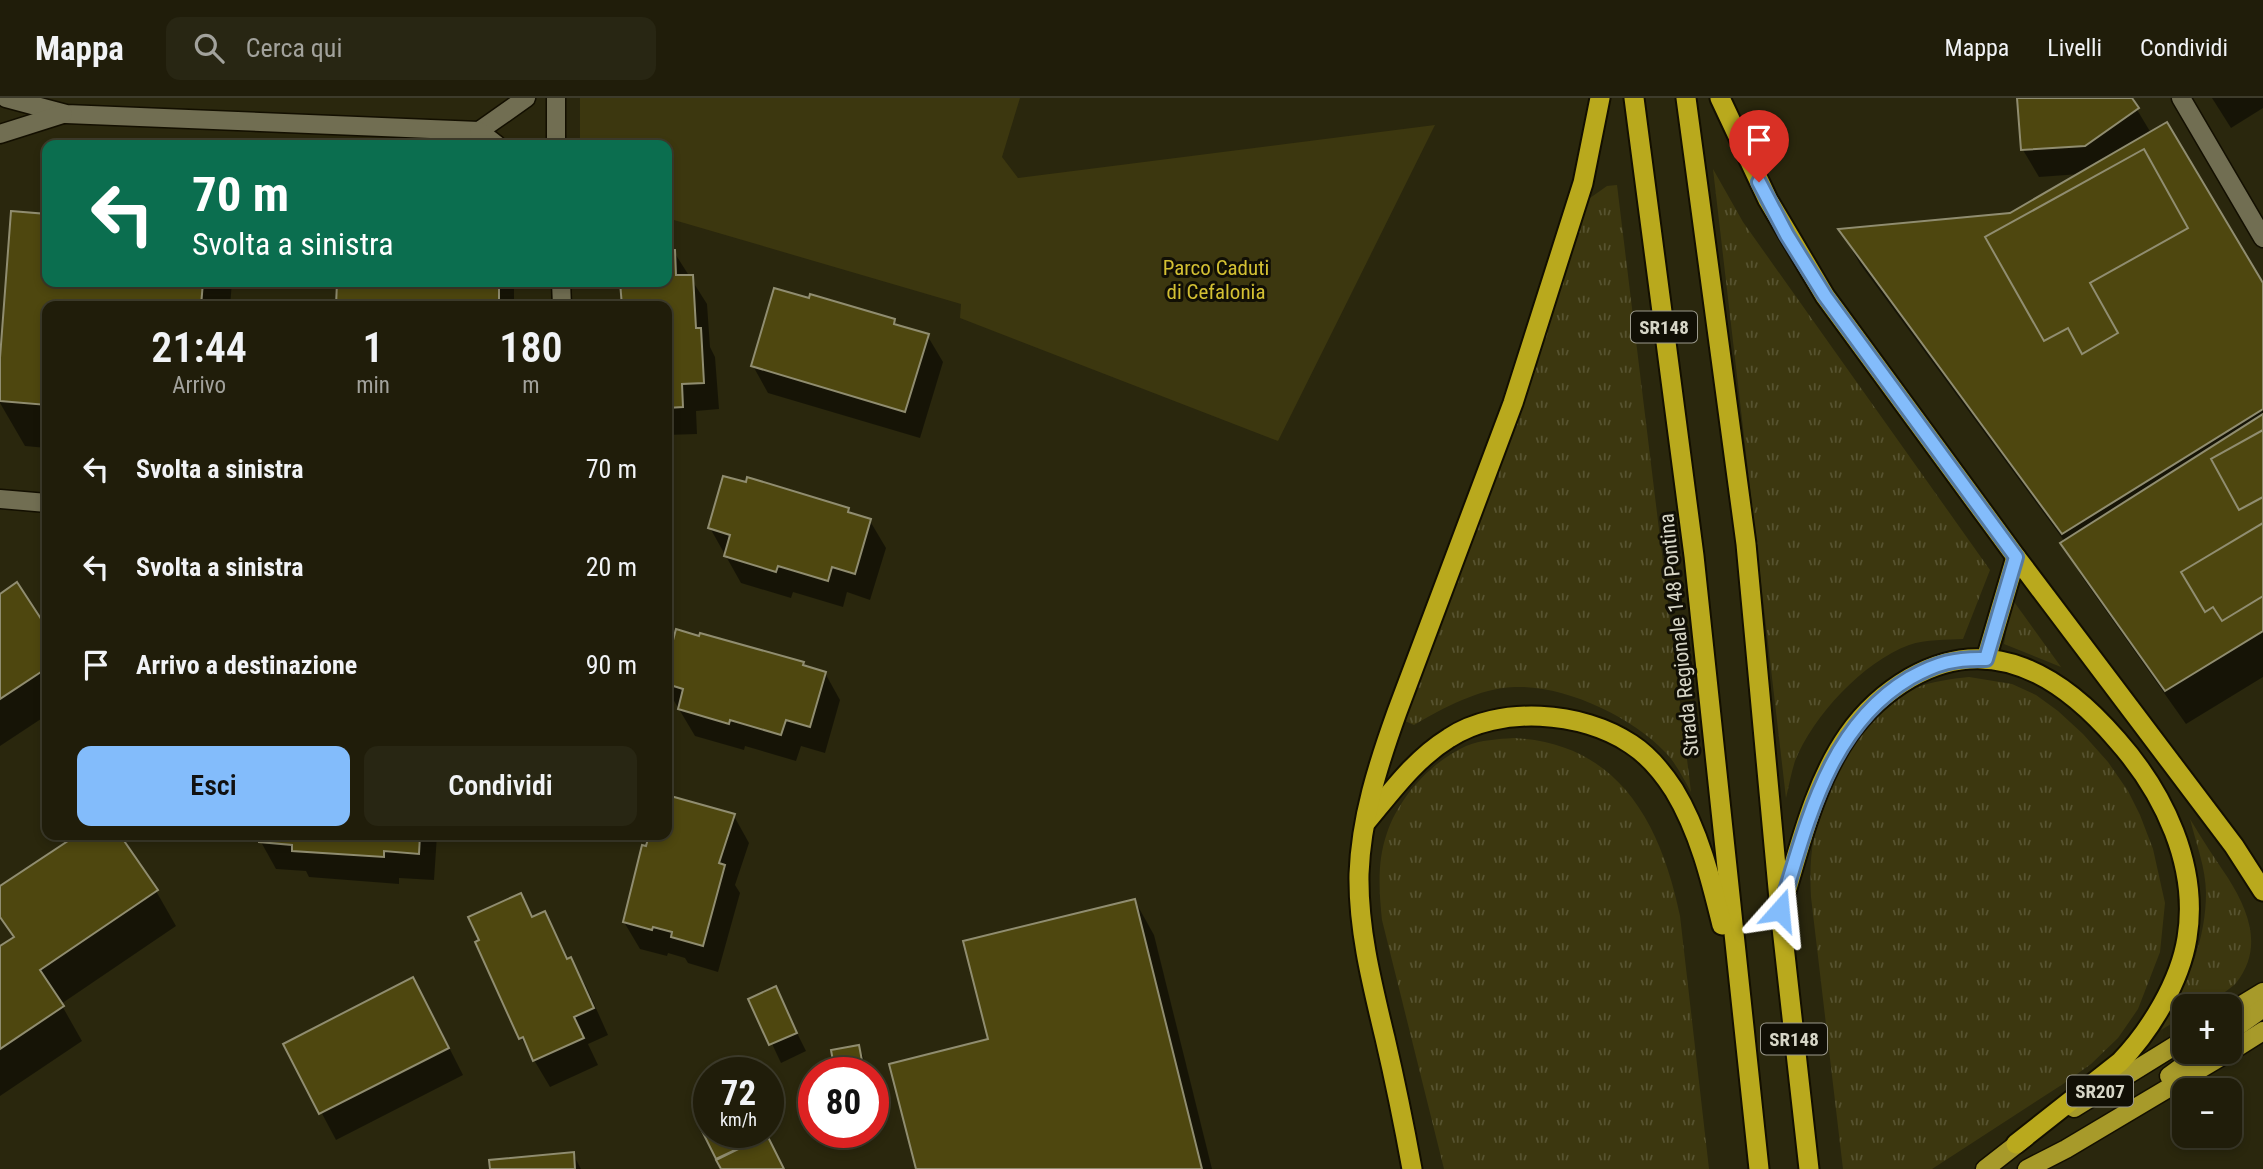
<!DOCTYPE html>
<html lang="it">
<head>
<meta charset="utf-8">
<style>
  :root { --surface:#201d0a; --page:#282613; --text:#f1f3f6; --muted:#a2a29c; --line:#3d3b2b; --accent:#83bcfb }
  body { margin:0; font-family:"Roboto Condensed",sans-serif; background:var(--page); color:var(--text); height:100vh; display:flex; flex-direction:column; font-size:26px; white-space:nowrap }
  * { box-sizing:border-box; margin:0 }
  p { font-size:23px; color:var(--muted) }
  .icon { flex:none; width:38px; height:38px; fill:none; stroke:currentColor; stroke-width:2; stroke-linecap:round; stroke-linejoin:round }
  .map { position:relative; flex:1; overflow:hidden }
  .sheet { position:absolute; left:42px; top:203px; width:630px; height:539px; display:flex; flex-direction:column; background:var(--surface); border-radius:14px; box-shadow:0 4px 10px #0003,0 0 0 2px var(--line) }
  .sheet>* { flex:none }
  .banner { position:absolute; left:42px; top:42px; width:630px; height:147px; border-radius:14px; box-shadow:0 4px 10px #0003,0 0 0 2px var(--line); background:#0b6e4f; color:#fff; overflow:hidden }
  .buttons { position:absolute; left:2172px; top:896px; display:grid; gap:14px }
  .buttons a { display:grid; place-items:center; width:70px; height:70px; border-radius:14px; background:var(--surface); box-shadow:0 4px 10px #0003,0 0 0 2px var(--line); font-size:35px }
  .speed { position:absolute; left:693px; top:959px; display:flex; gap:14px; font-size:35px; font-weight:700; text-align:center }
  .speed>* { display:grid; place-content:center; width:91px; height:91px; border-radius:50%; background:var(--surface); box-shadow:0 4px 10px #0003,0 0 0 2px var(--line); line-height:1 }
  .speed small { font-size:18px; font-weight:400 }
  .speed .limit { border:10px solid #d22; background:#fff; color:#111 }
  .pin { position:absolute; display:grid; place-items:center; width:60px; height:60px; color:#fff; margin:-72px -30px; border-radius:50% 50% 50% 0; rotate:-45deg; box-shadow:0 0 7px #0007 }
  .pin .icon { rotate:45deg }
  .me { position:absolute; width:77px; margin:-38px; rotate:18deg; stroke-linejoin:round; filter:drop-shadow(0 0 5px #0008) }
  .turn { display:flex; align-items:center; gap:24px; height:147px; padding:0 35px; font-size:32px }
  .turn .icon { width:91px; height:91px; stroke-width:2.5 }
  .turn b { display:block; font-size:49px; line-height:60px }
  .eta { display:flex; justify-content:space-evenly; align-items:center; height:119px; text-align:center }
  .eta b { font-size:42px; font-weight:600; line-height:49px }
  .action { display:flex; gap:14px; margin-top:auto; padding:14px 35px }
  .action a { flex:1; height:80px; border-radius:14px; background:var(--accent); color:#111; font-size:28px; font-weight:600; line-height:80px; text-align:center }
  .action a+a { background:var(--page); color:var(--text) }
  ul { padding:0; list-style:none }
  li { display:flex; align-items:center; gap:21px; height:98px; padding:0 35px }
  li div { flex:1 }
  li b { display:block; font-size:26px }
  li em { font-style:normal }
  header { display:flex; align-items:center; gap:42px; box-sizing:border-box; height:98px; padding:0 35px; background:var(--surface); border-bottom:2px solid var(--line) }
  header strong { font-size:33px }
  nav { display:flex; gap:38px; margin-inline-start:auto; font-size:24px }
  .search { width:490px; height:63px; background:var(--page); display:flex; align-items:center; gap:18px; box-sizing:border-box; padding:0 24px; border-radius:14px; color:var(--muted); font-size:26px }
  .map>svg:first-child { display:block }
  .grass { fill:url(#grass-tufts) }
  .park { fill:#3c370f }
  .shadow { fill:#0007 }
  .building { fill:#4e470f; stroke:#908d70; stroke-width:2 }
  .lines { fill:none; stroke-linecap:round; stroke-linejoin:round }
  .minor-casing { stroke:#130f00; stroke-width:21 }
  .primary-casing { stroke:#130f00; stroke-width:21 }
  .trunk-casing { stroke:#130f00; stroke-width:23 }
  .minor { stroke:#716e52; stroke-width:18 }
  .primary { stroke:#a79a2a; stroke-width:18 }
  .trunk { stroke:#b9a91d; stroke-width:19 }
  .route-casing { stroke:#557aa3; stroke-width:18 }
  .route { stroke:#83bcfb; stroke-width:12 }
  .labels { text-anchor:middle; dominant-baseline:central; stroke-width:6; stroke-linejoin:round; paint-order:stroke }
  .shield { fill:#110f05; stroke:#9c9a8d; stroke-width:2 }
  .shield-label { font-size:19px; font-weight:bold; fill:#d7d6c7 }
  .park-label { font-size:21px; fill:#d3c033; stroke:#110f05 }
  .street-label { font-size:21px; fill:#d7d6c7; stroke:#110f05 }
</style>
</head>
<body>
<header>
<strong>Mappa</strong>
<div class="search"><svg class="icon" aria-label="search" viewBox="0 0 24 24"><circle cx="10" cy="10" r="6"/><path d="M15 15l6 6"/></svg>Cerca qui</div>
<nav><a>Mappa</a><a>Livelli</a><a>Condividi</a></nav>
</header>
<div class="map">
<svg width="2263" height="1071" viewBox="0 0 2263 1071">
  <defs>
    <pattern id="grass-tufts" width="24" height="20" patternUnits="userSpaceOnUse" patternTransform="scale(1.75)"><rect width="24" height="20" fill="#3c370f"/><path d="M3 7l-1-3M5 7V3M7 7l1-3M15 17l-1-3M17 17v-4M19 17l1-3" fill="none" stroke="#575330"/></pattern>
  </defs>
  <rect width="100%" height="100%" fill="#2a270d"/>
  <!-- grass -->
  <g class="grass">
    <path d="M1713,71L1743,124L1990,472L1963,541C1946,542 1926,541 1909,547C1863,564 1813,618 1795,663C1791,675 1789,688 1786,700Z"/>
    <path d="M1617,87L1691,694C1683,680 1676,665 1665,654C1631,618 1564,587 1514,589C1480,590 1443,610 1414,627L1405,623L1403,615L1590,100L1607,88Z"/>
    <polygon points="2012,501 2061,569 2004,546"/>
    <path d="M1969,579L2012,586L2036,597L2058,613L2083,636L2108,664L2128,693L2140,717L2153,751L2165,805L2160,854L2138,911L2118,940L2091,966L2063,986L1932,1071H1843L1811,799C1810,779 1810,759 1814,740C1816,730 1821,719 1824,710C1842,661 1867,612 1916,590C1933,583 1951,581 1969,579Z"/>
    <path d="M1514,640C1619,645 1661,726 1680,818L1709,1071H1444L1382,822C1379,793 1377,763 1387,735C1399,699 1431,664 1466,648C1481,642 1498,641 1514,640Z"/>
    <path d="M2190,721C2202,741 2215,761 2228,780C2250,815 2263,851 2236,885C2229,892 2209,906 2200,908C2196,909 2189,908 2184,908V918L2161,932C2185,890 2206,845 2206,795C2206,771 2196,745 2190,721Z"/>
  </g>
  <!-- park -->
  <polygon class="park" points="580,0 1020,0 1002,59 1018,80 1435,27 1278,343 960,220 961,206 667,120 667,47 580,47"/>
  <!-- shadow -->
  <g class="shadow">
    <polygon points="2019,0 2130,0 2151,35 2263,188 2263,579 2186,626 2082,479 2062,445 2065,444 1860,166 1841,133 2011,116 2080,76 2039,79 2023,52"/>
    <polygon points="2212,0 2263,0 2263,10 2231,30"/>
    <polygon points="12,115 47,118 47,184 232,184 230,208 47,208 47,350 25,348 0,305"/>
    <polygon points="667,154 674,154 707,206 710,249 715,259 719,311 696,313 697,336 667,337 667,208 623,208 622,184 667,184"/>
    <polygon points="338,184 514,184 514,208 339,208"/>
    <polygon points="894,223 897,229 927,237 943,264 920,340 768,295 753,268"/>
    <polygon points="848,411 851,417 870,423 886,450 870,502 847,494 843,509 793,494 791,500 741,485 710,430"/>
    <polygon points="16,487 47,533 47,617 0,648 0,498"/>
    <polygon points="677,534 802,566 805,570 825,575 840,602 825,655 801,648 796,663 745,648 744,652 695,638 667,591 667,571"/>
    <polygon points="667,699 734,718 749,745 735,787 740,795 718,874 688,865 685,860 668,855 667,858 640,851 624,824 650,737 667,737"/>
    <polygon points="80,737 118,737 156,793 176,828 61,906 82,943 0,998 0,850 14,841 0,818 0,790"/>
    <polygon points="261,737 437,737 434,782 399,780 399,786 309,779 306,773 276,771 261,744"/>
    <polygon points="520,797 533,820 545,815 569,862 586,888 608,937 588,946 598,967 550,989 521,940"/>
    <polygon points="1135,803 1154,837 1212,1071 917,1071 990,943"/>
    <polygon points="775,891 806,953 781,965 751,901"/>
    <polygon points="428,908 463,977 336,1042 285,946"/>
    <polygon points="858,949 863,958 866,975 837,975 836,973"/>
    <polygon points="573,1056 581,1071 492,1071"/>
  </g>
  <!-- building -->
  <g class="building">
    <polygon points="2017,0 2132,0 2139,10 2085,48 2021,52"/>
    <polygon points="2167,24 2263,185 2263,311 2062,436 1838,131 2010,115"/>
    <polygon points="2144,51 2188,130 2090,185 2118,235 2082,256 2068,230 2044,243 1985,139"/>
    <polygon points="11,113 47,116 47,184 203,184 201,208 47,208 47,307 0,303 0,260"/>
    <polygon points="667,152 675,152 676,177 693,177 696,230 701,230 704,285 682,286 683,309 667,310 667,208 622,208 620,184 667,184"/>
    <polygon points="337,184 499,184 499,208 336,208"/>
    <polygon points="774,190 809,200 810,196 895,221 894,226 929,236 905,314 751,268"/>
    <polygon points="2263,316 2263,533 2165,593 2060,445"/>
    <polygon points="2263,332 2263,399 2239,412 2211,361"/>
    <polygon points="723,378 746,384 747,379 849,410 848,414 871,421 855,476 832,469 828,483 778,468 776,474 724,458 730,437 708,430"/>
    <polygon points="2263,425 2263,498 2222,523 2213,509 2205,514 2181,474"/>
    <polygon points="17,484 47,530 47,570 0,601 0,496"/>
    <polygon points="676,531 699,538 700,535 804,564 803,567 826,574 810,629 786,622 781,637 730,622 729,626 678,611 683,591 667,586 667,565"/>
    <polygon points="667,697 735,716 719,765 725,767 703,848 671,839 672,834 653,829 652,832 623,824 642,747 646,748 649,737 667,737"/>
    <polygon points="77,737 120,737 158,792 40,872 64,908 0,951 0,848 14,839 0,819 0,788"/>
    <polygon points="259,737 420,737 419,756 384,753 384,759 292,753 292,747 259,744"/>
    <polygon points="521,795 532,819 545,813 567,861 571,859 594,910 574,919 584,940 533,963 523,939 519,941 475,844 479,842 468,819"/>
    <polygon points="1135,801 1202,1071 916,1071 889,966 988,941 963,843"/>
    <polygon points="413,879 449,950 319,1016 283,946"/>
    <polygon points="776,888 797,935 769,947 748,901"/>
    <polygon points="859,947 863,968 835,974 831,952"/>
    <polygon points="709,1018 709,1034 766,1034 767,1037 716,1061 697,1023"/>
    <polygon points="767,1037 784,1071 721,1071 716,1062"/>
    <polygon points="574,1054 575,1071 490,1071 489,1062"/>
  </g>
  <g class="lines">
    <!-- minor casing -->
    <g class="minor-casing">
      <g id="minor">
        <polyline points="6,0 66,16 479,33 526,0"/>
        <polyline points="556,0 556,47"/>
        <polyline points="2181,0 2263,140"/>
        <polyline points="479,33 497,47"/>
        <polyline points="0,36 63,16"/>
        <polyline points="561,184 562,208"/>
        <polyline points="0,401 47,405"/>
      </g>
    </g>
    <!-- primary casing -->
    <g class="primary-casing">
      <g id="primary">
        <polyline points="2230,914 2263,894"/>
        <polyline points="2230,934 2263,910"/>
        <polyline points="2230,954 2263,933"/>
        <polyline points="2169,978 2202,954"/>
        <polyline points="2074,1010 2184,942"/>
        <polyline points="1985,1071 2026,1039"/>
        <polyline points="2027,1071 2066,1051 2229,954"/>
      </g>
    </g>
    <!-- trunk casing -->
    <g class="trunk-casing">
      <g id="trunk">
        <polyline points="1634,0 1694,458 1759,1071"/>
        <polyline points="1686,0 1746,446 1780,812 1809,1071"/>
        <polyline points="1720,0 1768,102 1825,198 2016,459 2234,748 2263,793"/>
        <polyline points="1986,561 2016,459"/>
        <path d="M1367,723C1392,693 1415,661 1449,640C1499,607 1582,613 1631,646C1648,657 1663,675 1674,692C1699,733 1711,782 1722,827"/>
        <path d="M1783,804C1800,748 1814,686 1848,637C1864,614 1886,594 1910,580C1991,533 2063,579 2117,642C2164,695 2199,768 2187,840C2180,884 2150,933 2120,964L2016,1046"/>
        <path d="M1412,1071C1404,1027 1395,983 1385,940C1372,886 1358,831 1359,776C1361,720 1378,667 1397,614L1513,305L1583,85L1600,0"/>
      </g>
    </g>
    <!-- minor -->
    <use href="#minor" class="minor"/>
    <!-- primary -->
    <use href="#primary" class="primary"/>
    <!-- trunk -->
    <use href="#trunk" class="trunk"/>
  </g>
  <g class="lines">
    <!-- route casing -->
    <g class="route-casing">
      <path id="route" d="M1759,84L1787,137L1825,198L2016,459L1986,561C1955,560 1937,565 1910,580C1827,629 1807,727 1780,812"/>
    </g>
    <!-- route -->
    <use href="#route" class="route"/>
  </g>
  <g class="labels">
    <!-- shield labels -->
    <g class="shield">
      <rect x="1631" y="213.5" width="66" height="31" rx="5"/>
      <rect x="1761" y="925.5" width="66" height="31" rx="5"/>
      <rect x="2067" y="977.5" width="66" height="31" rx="5"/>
    </g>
    <g class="shield-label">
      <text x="1664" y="229">SR148</text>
      <text x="1794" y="941">SR148</text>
      <text x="2100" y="993">SR207</text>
    </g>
    <!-- park labels -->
    <g class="park-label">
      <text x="1216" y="170">Parco Caduti<tspan x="1216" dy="24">di Cefalonia</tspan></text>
    </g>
    <!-- street labels -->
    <g class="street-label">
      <text transform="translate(1679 537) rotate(-96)">Strada Regionale 148 Pontina</text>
    </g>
  </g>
</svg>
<div class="buttons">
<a>+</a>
<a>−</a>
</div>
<div class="speed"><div>72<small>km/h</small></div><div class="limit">80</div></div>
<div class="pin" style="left:1759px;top:84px;background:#d93025"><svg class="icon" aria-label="arrive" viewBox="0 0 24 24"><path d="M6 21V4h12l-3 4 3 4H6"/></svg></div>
<svg class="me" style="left:1780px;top:812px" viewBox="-20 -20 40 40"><path d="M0-17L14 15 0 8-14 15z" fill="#83bcfb" stroke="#fff" stroke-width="4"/></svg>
<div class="banner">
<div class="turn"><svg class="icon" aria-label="left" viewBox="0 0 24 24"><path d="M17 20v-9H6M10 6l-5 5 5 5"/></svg><div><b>70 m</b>Svolta a sinistra</div></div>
</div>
<section class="sheet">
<div class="eta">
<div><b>21:44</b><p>Arrivo</p></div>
<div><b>1</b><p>min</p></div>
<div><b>180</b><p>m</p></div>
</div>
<ul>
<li><svg class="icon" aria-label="left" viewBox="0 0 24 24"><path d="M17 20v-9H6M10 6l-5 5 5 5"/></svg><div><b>Svolta a sinistra</b></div><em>70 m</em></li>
<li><svg class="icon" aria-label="left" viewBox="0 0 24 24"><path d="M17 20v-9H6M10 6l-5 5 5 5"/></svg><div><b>Svolta a sinistra</b></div><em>20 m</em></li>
<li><svg class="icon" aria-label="arrive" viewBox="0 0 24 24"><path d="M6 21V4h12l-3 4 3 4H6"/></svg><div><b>Arrivo a destinazione</b></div><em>90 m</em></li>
</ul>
<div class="action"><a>Esci</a><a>Condividi</a></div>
</section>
</div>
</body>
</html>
